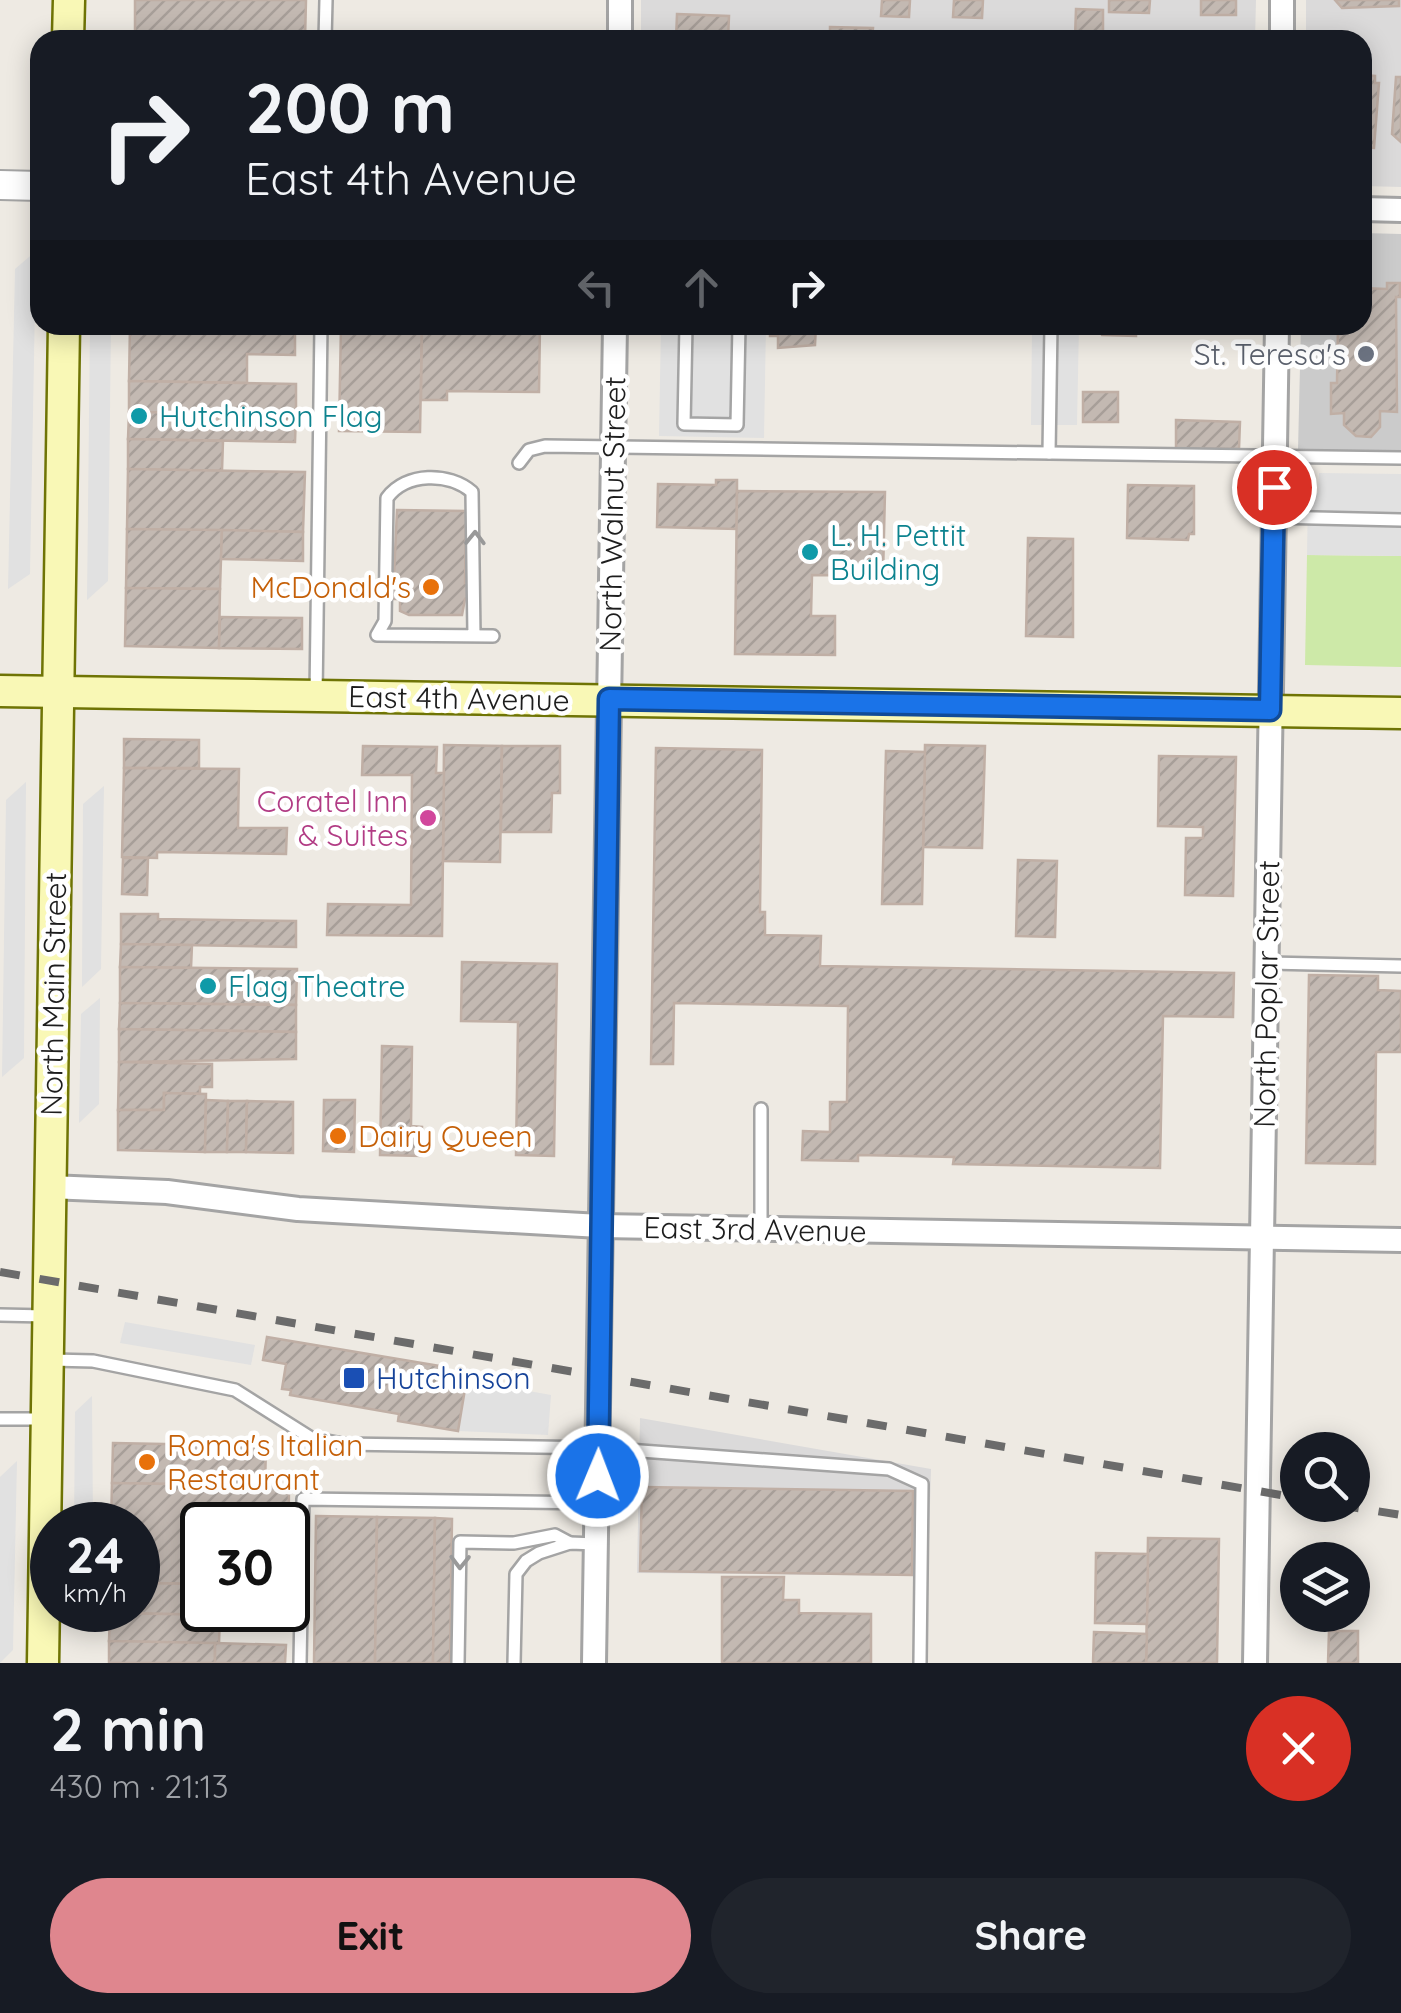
<!DOCTYPE html>
<html lang="en">
<head>
<meta charset="utf-8">
<style>
  :root { --surface:#171b24; --page:#20242c; --text:#f1f3f6; --muted:#9ea1a6; --accent:#df868e }
  body { margin:0; font-family:Quicksand,sans-serif; background:var(--page); color:var(--text); height:100vh; display:flex; flex-direction:column; font-size:38px; white-space:nowrap }
  * { box-sizing:border-box; margin:0 }
  p { font-size:32px; color:var(--muted) }
  .icon { flex:none; width:55px; height:55px; fill:none; stroke:currentColor; stroke-width:2; stroke-linecap:round; stroke-linejoin:round }
  .map { position:relative; height:1663px; overflow:hidden }
  .side { display:flex; flex-direction:column; background:var(--surface); flex:1 }
  .side>* { flex:none }
  .hud { position:absolute; left:30px; top:30px; width:1342px; height:305px; border-radius:30px; box-shadow:0 5px 25px #0003; background:#171b24; color:var(--text); overflow:hidden }
  .controls { position:absolute; left:1280px; top:1432px; display:grid; gap:20px }
  .controls a { display:grid; place-items:center; width:90px; height:90px; border-radius:50%; background:var(--surface); box-shadow:0 5px 25px #0003; font-size:50px }
  .speed { position:absolute; left:30px; top:1502px; display:flex; gap:20px; font-size:50px; font-weight:700; text-align:center }
  .speed>* { display:grid; place-content:center; width:130px; height:130px; border-radius:50%; background:var(--surface); box-shadow:0 5px 25px #0003; line-height:1 }
  .speed small { font-size:25px; font-weight:400 }
  .speed .limit { border:5px solid #111; border-radius:15px; background:#fff; color:#111 }
  .pin { position:absolute; display:grid; place-items:center; width:85px; height:85px; color:#fff; margin:-42px; border:5px solid #fff; border-radius:50%; box-shadow:0 2px 10px #0007 }
  .me { position:absolute; width:110px; margin:-55px; rotate:1deg; stroke-linejoin:round; filter:drop-shadow(0 0 8px #0008) }
  .turn { display:flex; align-items:center; gap:35px; height:210px; padding:0 50px; font-size:45px }
  .turn .icon { width:130px; height:130px; stroke-width:2.5 }
  .turn b { display:block; font-size:70px; line-height:85px }
  .lanes { display:flex; align-items:center; height:95px; padding:0 50px; background:#0003; justify-content:center; gap:50px; direction:ltr }
  .lanes .off { opacity:.35 }
  .round { display:grid; place-items:center; flex:none; width:105px; height:105px; border-radius:52px; background:var(--page) }
  .head { display:flex; align-items:center; justify-content:space-between; height:170px; padding:0 50px }
  h1 { font-size:60px; font-weight:800; line-height:75px }
  .action { display:flex; gap:20px; margin-top:auto; padding:20px 50px }
  .action a { flex:1; height:115px; border-radius:60px; background:var(--accent); color:#111; font-size:40px; font-weight:800; line-height:115px; text-align:center }
  .action a+a { background:var(--page); color:var(--text) }
  .map>svg:first-child { display:block }
  .residential { fill:#dbdada }
  .religious { fill:#cbcbcb }
  .grass { fill:#cde9a8 }
  .parking { fill:#e1e1e1 }
  .building { fill:url(#building-hatch); stroke:#c0afa5; stroke-width:2.5 }
  .lines { fill:none; stroke-linecap:round; stroke-linejoin:round }
  .service-casing { stroke:#a4a4a4; stroke-width:16 }
  .minor-casing { stroke:#a4a4a4; stroke-width:28 }
  .tertiary-casing { stroke:#a4a4a4; stroke-width:32 }
  .secondary-casing { stroke:#6f7405; stroke-width:35 }
  .service { stroke:#fff; stroke-width:11 }
  .minor { stroke:#fff; stroke-width:22 }
  .tertiary { stroke:#fff; stroke-width:28 }
  .secondary { stroke:#f9f8b6; stroke-width:30 }
  .rail { stroke:#6b6b6b; stroke-width:8; stroke-dasharray:20 20; stroke-linecap:butt }
  .oneway { stroke:#999 }
  .route-casing { stroke:#114b97; stroke-width:25 }
  .route { stroke:#1a73e8; stroke-width:18 }
  .worship-dot { fill:#6b7280; stroke:#fff; stroke-width:4 }
  .culture-dot { fill:#0f9aa8; stroke:#fff; stroke-width:4 }
  .food-dot { fill:#e8710a; stroke:#fff; stroke-width:4 }
  .hotel-dot { fill:#d1479c; stroke:#fff; stroke-width:4 }
  .transit-dot { fill:#1a4fb4; stroke:#fff; stroke-width:4 }
  .labels { text-anchor:middle; dominant-baseline:central; stroke-width:9; stroke-linejoin:round; paint-order:stroke }
  .worship-label { font-size:30px; fill:#5b616d; stroke:#fff; text-anchor:end }
  .culture-label { font-size:30px; fill:#0d838f; stroke:#fff; text-anchor:start }
  .street-label { font-size:30px; fill:#1d1d1d; stroke:#fff }
  .food-label { font-size:30px; fill:#c56008; stroke:#fff; text-anchor:start }
  .hotel-label { font-size:30px; fill:#b23c85; stroke:#fff; text-anchor:end }
  .transit-label { font-size:30px; fill:#164399; stroke:#fff; text-anchor:start }
</style>
</head>
<body>
<div class="map">
<svg width="1401" height="1663" viewBox="0 0 1401 1663">
  <defs>
    <pattern id="building-hatch" width="6" height="6" patternUnits="userSpaceOnUse" patternTransform="scale(2.5)"><rect width="6" height="6" fill="#c3b9b2"/><path d="M-1 1l2-2M0 6l6-6M5 7l2-2" fill="none" stroke="#a79f99"/></pattern>
  </defs>
  <rect width="100%" height="100%" fill="#eeeae3"/>
  <!-- residential -->
  <g class="residential">
    <polygon points="641,0 1256,0 1255,40 641,40"/>
    <polygon points="1306,0 1401,0 1401,187 1363,186 1362,40 1306,40"/>
    <polygon points="640,1418 931,1469 928,1576 637,1573"/>
  </g>
  <!-- religious -->
  <polygon class="religious" points="1363,233 1401,234 1401,451 1298,450 1301,325 1362,325"/>
  <!-- grass -->
  <polygon class="grass" points="1307,555 1401,556 1401,667 1305,665"/>
  <!-- parking -->
  <g class="parking">
    <polygon points="36,251 30,574 8,589 15,269"/>
    <polygon points="90,325 111,325 108,581 87,600"/>
    <polygon points="661,325 766,325 764,438 659,436"/>
    <polygon points="1032,325 1079,325 1077,425 1031,425"/>
    <polygon points="1319,473 1401,474 1401,556 1307,555 1308,496 1318,493"/>
    <polygon points="26,782 24,1058 2,1077 6,800"/>
    <polygon points="104,786 101,969 82,987 83,804"/>
    <polygon points="100,998 99,1104 79,1123 81,1014"/>
    <polygon points="125,1322 255,1345 251,1365 120,1343"/>
    <polygon points="467,1380 551,1395 548,1435 458,1431"/>
    <polygon points="92,1396 93,1525 74,1525 75,1412"/>
    <polygon points="17,1461 13,1650 0,1663 0,1477"/>
  </g>
  <!-- building -->
  <g class="building">
    <polygon points="135,0 306,0 305,40 135,40"/>
    <polygon points="882,0 910,0 909,17 881,16"/>
    <polygon points="954,0 983,0 982,18 953,17"/>
    <polygon points="1109,0 1150,0 1149,13 1109,12"/>
    <rect x="1201" y="0" width="35" height="15"/>
    <polygon points="1335,0 1399,0 1399,6 1342,8"/>
    <polygon points="1076,9 1103,10 1103,39 1075,38"/>
    <polygon points="677,14 729,16 728,40 676,40"/>
    <polygon points="830,27 873,28 872,40 830,40"/>
    <polygon points="1362,75 1375,76 1375,83 1379,83 1374,148 1362,147"/>
    <polygon points="1396,77 1401,77 1401,142 1392,134"/>
    <polygon points="1387,283 1400,283 1400,297 1396,297 1397,412 1380,411 1380,427 1371,437 1356,436 1344,425 1344,413 1331,414 1331,383 1337,383 1338,325 1362,325 1362,288 1387,289"/>
    <polygon points="130,325 295,325 295,355 247,354 247,383 129,381"/>
    <polygon points="341,325 422,325 420,432 339,431"/>
    <polygon points="422,325 540,325 539,392 447,391 447,400 421,400"/>
    <polygon points="770,325 816,325 815,345 778,348 778,336 770,336"/>
    <polygon points="1097,325 1136,325 1136,336 1102,335"/>
    <polygon points="129,381 296,384 296,414 129,412"/>
    <rect x="1083" y="392" width="35" height="30"/>
    <polygon points="129,412 296,414 295,442 128,439"/>
    <polygon points="1176,420 1240,422 1239,449 1176,448"/>
    <polygon points="128,439 223,441 222,471 128,469"/>
    <polygon points="128,469 305,472 303,532 127,529"/>
    <polygon points="716,480 737,480 737,529 657,527 658,484 716,485"/>
    <polygon points="1128,485 1194,486 1194,534 1189,534 1188,540 1127,538"/>
    <polygon points="737,491 885,492 883,576 812,575 811,616 835,616 835,655 735,654"/>
    <polygon points="397,510 466,511 465,583 471,583 470,600 465,599 462,615 409,615 400,611 400,599 393,599"/>
    <polygon points="127,529 222,530 220,589 126,588"/>
    <polygon points="222,530 303,532 303,561 221,559"/>
    <polygon points="1028,538 1073,539 1073,637 1026,636"/>
    <polygon points="126,588 220,589 219,648 125,646"/>
    <polygon points="220,617 302,618 302,649 219,648"/>
    <polygon points="124,739 199,740 199,768 124,768"/>
    <polygon points="444,745 502,746 500,862 443,861"/>
    <polygon points="925,745 985,746 982,848 923,847"/>
    <polygon points="363,746 437,747 436,773 444,773 442,936 327,935 328,904 411,905 412,775 362,775"/>
    <polygon points="502,746 560,746 560,793 552,793 551,832 501,832"/>
    <polygon points="656,748 762,750 760,912 765,912 765,935 821,936 820,966 1234,973 1233,1017 1163,1016 1160,1168 953,1164 954,1157 858,1155 858,1161 802,1160 803,1131 830,1132 830,1102 847,1102 848,1006 674,1003 673,1064 651,1064"/>
    <polygon points="886,751 925,752 922,904 882,904"/>
    <polygon points="1159,756 1236,757 1233,896 1185,895 1186,838 1203,838 1203,827 1158,826"/>
    <polygon points="124,768 239,769 238,828 287,828 286,854 157,852 157,858 122,857"/>
    <polygon points="123,858 148,858 147,895 122,894"/>
    <polygon points="1018,860 1057,861 1055,937 1016,936"/>
    <polygon points="121,914 158,914 158,919 296,921 296,947 121,944"/>
    <polygon points="121,944 192,945 191,968 120,967"/>
    <polygon points="462,962 557,964 554,1156 516,1155 518,1022 461,1021"/>
    <polygon points="120,967 297,969 296,1005 120,1003"/>
    <polygon points="1309,975 1378,976 1378,990 1401,991 1401,1052 1376,1052 1375,1164 1306,1163"/>
    <polygon points="120,1003 296,1005 296,1032 119,1029"/>
    <polygon points="119,1029 296,1032 296,1059 119,1062"/>
    <polygon points="382,1046 412,1047 411,1126 422,1127 422,1156 380,1155"/>
    <polygon points="119,1062 212,1064 212,1087 200,1087 200,1094 164,1093 164,1110 118,1110"/>
    <polygon points="164,1093 206,1094 205,1152 118,1150 118,1110 164,1110"/>
    <polygon points="206,1100 228,1101 227,1152 205,1152"/>
    <polygon points="324,1100 355,1100 354,1152 323,1151"/>
    <polygon points="228,1101 247,1101 246,1152 227,1152"/>
    <polygon points="247,1101 293,1102 293,1153 246,1152"/>
    <polygon points="267,1337 440,1366 439,1372 467,1377 458,1431 398,1421 399,1414 290,1395 291,1390 282,1389 286,1364 263,1360"/>
    <polygon points="113,1443 266,1446 265,1486 112,1483"/>
    <polygon points="112,1483 289,1486 288,1585 288,1525 202,1525 202,1584 138,1583 138,1525 111,1525"/>
    <polygon points="642,1487 913,1491 912,1575 640,1571"/>
    <polygon points="316,1516 377,1517 375,1663 314,1663"/>
    <polygon points="377,1517 435,1518 433,1663 375,1663"/>
    <polygon points="435,1518 452,1519 450,1663 433,1663"/>
    <polygon points="1148,1538 1219,1539 1217,1663 1146,1663"/>
    <polygon points="1096,1553 1148,1554 1147,1624 1095,1623"/>
    <polygon points="722,1577 784,1577 783,1600 799,1600 799,1613 871,1614 871,1663 722,1663"/>
    <polygon points="138,1583 202,1584 202,1610 286,1610 286,1616 110,1613 138,1610"/>
    <polygon points="110,1613 220,1615 219,1644 109,1641"/>
    <polygon points="1329,1631 1358,1631 1358,1663 1328,1663"/>
    <polygon points="1094,1632 1147,1634 1146,1663 1093,1663"/>
    <polygon points="109,1641 215,1643 215,1663 109,1663"/>
    <polygon points="215,1643 286,1645 285,1663 215,1663"/>
  </g>
  <g class="lines">
    <!-- service casing -->
    <g class="service-casing">
      <g id="service">
        <polyline points="325,40 326,0"/>
        <polyline points="686,325 684,424 737,425 739,325"/>
        <polyline points="1049,453 1051,325"/>
        <polyline points="519,463 529,450 545,446 1401,458"/>
        <polyline points="1273,517 1401,520"/>
        <path d="M474,636L472,492C449,472 406,472 387,498L385,621L377,635L493,636"/>
        <polyline points="316,696 321,325"/>
        <polyline points="1267,963 1401,966"/>
        <polyline points="761,1229 761,1109"/>
        <polyline points="0,1315 46,1316"/>
        <polyline points="52,1360 93,1361 235,1390 311,1438 343,1444 600,1448 889,1469 922,1484 920,1663"/>
        <polyline points="0,1419 46,1419"/>
        <polyline points="300,1663 303,1499 596,1503"/>
        <polyline points="458,1663 460,1542 514,1543 555,1535 570,1543"/>
        <polyline points="514,1663 516,1574 526,1561 539,1553 570,1543 596,1544"/>
      </g>
    </g>
    <!-- minor casing -->
    <g class="minor-casing">
      <g id="minor">
        <polyline points="620,40 620,0"/>
        <polyline points="1282,40 1282,0"/>
        <polyline points="1362,209 1401,210"/>
        <polyline points="50,1187 167,1192 298,1209 600,1226 1401,1240"/>
        <polyline points="594,1663 615,325"/>
        <polyline points="1255,1663 1277,325"/>
      </g>
    </g>
    <!-- tertiary casing -->
    <g class="tertiary-casing">
      <polyline id="tertiary" points="0,185 40,186"/>
    </g>
    <!-- secondary casing -->
    <g class="secondary-casing">
      <g id="secondary">
        <polyline points="68,40 69,0"/>
        <polyline points="0,691 1401,713"/>
        <polyline points="43,1663 64,325"/>
      </g>
    </g>
    <!-- service -->
    <use href="#service" class="service"/>
    <!-- minor -->
    <use href="#minor" class="minor"/>
    <!-- tertiary -->
    <use href="#tertiary" class="tertiary"/>
    <!-- secondary -->
    <use href="#secondary" class="secondary"/>
    <!-- rail -->
    <g class="rail">
      <polyline points="0,1272 1298,1498"/>
      <polyline points="1339,1505 1401,1515"/>
    </g>
  </g>
  <!-- one-way arrows -->
  <defs><path id="oneway-chevron" d="M-2-3.5L2.5 0L-2 3.5" fill="none" stroke-width="1.6" stroke-linecap="round" stroke-linejoin="round" transform="scale(2.5)"/></defs>
  <g class="oneway">
    <use href="#oneway-chevron" transform="translate(475 538) rotate(-89)"/>
    <use href="#oneway-chevron" transform="translate(460 1562) rotate(91)"/>
  </g>
  <g class="lines">
    <!-- route casing -->
    <g class="route-casing">
      <polyline id="route" points="598,1476 609,699 1270,710 1274,487"/>
    </g>
    <!-- route -->
    <use href="#route" class="route"/>
  </g>
  <!-- markers -->
  <circle class="worship-dot" cx="1366" cy="354" r="10"/>
  <g class="culture-dot">
    <circle cx="139" cy="416" r="10"/>
    <circle cx="810" cy="552" r="10"/>
    <circle cx="208" cy="986" r="10"/>
  </g>
  <g class="food-dot">
    <circle cx="431" cy="587" r="10"/>
    <circle cx="338" cy="1136" r="10"/>
    <circle cx="147" cy="1462" r="10"/>
  </g>
  <circle class="hotel-dot" cx="428" cy="818" r="10"/>
  <rect class="transit-dot" x="342" y="1366" width="24" height="24" rx="5"/>
  <g class="labels">
    <!-- worship labels -->
    <g class="worship-label">
      <text x="1346" y="354">St. Teresa's</text>
    </g>
    <!-- culture labels -->
    <g class="culture-label">
      <text x="159" y="416">Hutchinson Flag</text>
      <text x="830" y="535">L. H. Pettit<tspan x="830" dy="34">Building</tspan></text>
      <text x="228" y="986">Flag Theatre</text>
    </g>
    <!-- street labels -->
    <g class="street-label">
      <text transform="translate(612 514) rotate(-89)">North Walnut Street</text>
      <text transform="translate(459 698) rotate(1)">East 4th Avenue</text>
      <text transform="translate(53 994) rotate(-89)">North Main Street</text>
      <text transform="translate(1266 994) rotate(-89)">North Poplar Street</text>
      <text transform="translate(755 1229) rotate(1)">East 3rd Avenue</text>
    </g>
    <!-- food labels -->
    <g class="food-label">
      <text x="411" y="587" text-anchor="end">McDonald's</text>
      <text x="358" y="1136">Dairy Queen</text>
      <text x="167" y="1445">Roma's Italian<tspan x="167" dy="34">Restaurant</tspan></text>
    </g>
    <!-- hotel labels -->
    <g class="hotel-label">
      <text x="408" y="801">Coratel Inn<tspan x="408" dy="34">&amp; Suites</tspan></text>
    </g>
    <!-- transit labels -->
    <g class="transit-label">
      <text x="376" y="1378">Hutchinson</text>
    </g>
  </g>
</svg>
<div class="controls">
<a><svg class="icon" aria-label="search" viewBox="0 0 24 24"><circle cx="10" cy="10" r="6"/><path d="M15 15l6 6"/></svg></a>
<a><svg class="icon" aria-label="layers" viewBox="0 0 24 24"><path d="M12 4l9 5-9 5-9-5zM3 14l9 5 9-5"/></svg></a>
</div>
<div class="speed"><div>24<small>km/h</small></div><div class="limit">30</div></div>
<div class="pin" style="left:1274px;top:487px;background:#d93025"><svg class="icon" aria-label="arrive" viewBox="0 0 24 24"><path d="M6 21V4h12l-3 4 3 4H6"/></svg></div>
<svg class="me" style="left:598px;top:1476px" viewBox="-20 -20 40 40"><circle r="17" fill="#1a73e8" stroke="#fff" stroke-width="3"/><path d="M0-11L8 9 0 5-8 9z" fill="#fff"/></svg>
<div class="hud">
<div class="turn"><svg class="icon" aria-label="right" viewBox="0 0 24 24"><path d="M7 20v-9h11M14 6l5 5-5 5"/></svg><div><b>200 m</b>East 4th Avenue</div></div>
<div class="lanes"><svg class="icon off" aria-label="left" viewBox="0 0 24 24"><path d="M17 20v-9H6M10 6l-5 5 5 5"/></svg><svg class="icon off" aria-label="ahead" viewBox="0 0 24 24"><path d="M12 20V5M6 11l6-6 6 6"/></svg><svg class="icon" aria-label="right" viewBox="0 0 24 24"><path d="M7 20v-9h11M14 6l5 5-5 5"/></svg></div>
</div>
</div>
<section class="side">
<div class="head"><div><h1>2 min</h1><p>430 m · 21:13</p></div><a class="round" style="background:#d93025;color:#fff"><svg class="icon" aria-label="close" viewBox="0 0 24 24"><path d="M6 6l12 12M18 6L6 18"/></svg></a></div>
<div class="action"><a>Exit</a><a>Share</a></div>
</section>
</body>
</html>
